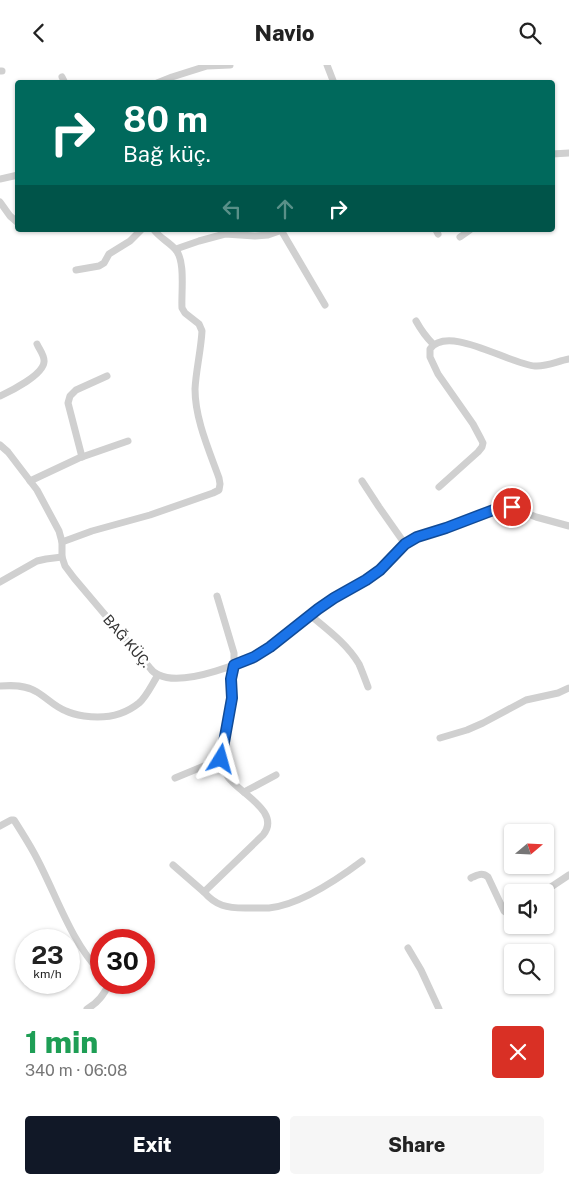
<!DOCTYPE html>
<html lang="en">
<head>
<meta charset="utf-8">
<style>
  :root { --surface:#fff; --page:#f6f6f6; --text:#222; --muted:#767676; --accent:#111827 }
  body { margin:0; font-family:"Public Sans",sans-serif; background:var(--page); color:var(--text); height:100vh; display:flex; flex-direction:column; font-size:19px; white-space:nowrap }
  * { box-sizing:border-box; margin:0 }
  p { font-size:16px; color:var(--muted) }
  .icon { flex:none; width:28px; height:28px; fill:none; stroke:currentColor; stroke-width:2; stroke-linecap:round; stroke-linejoin:round }
  .map { position:relative; height:944px; overflow:hidden }
  .panel { display:flex; flex-direction:column; background:var(--surface); flex:1 }
  .panel>* { flex:none }
  .hud { position:absolute; left:15px; top:15px; width:540px; height:152px; border-radius:5px; box-shadow:0 1px 4px #0004; background:#00695c; color:#fff; overflow:hidden }
  .needle { width:32px; rotate:71deg }
  .fabs { position:absolute; left:504px; top:759px; display:grid; gap:10px }
  .fabs a { display:grid; place-items:center; width:50px; height:50px; border-radius:5px; background:var(--surface); box-shadow:0 1px 4px #0004; font-size:25px }
  .speed { position:absolute; left:15px; top:864px; display:flex; gap:10px; font-size:25px; font-weight:700; text-align:center }
  .speed>* { display:grid; place-content:center; width:65px; height:65px; border-radius:50%; background:var(--surface); box-shadow:0 1px 4px #0004; line-height:1 }
  .speed small { font-size:12px; font-weight:400 }
  .speed .limit { border:8px solid #d22; background:#fff; color:#111 }
  .pin { position:absolute; display:grid; place-items:center; width:42px; height:42px; color:#fff; margin:-21px; border:2px solid #fff; border-radius:50%; box-shadow:0 1px 5px #0007 }
  .me { position:absolute; width:55px; margin:-28px; rotate:8deg; stroke-linejoin:round; filter:drop-shadow(0 0 4px #0008) }
  .turn { display:flex; align-items:center; gap:18px; height:105px; padding:0 25px; font-size:22px }
  .turn .icon { width:65px; height:65px; stroke-width:2.5 }
  .turn b { display:block; font-size:35px; line-height:42px }
  .lanes { display:flex; align-items:center; height:48px; padding:0 25px; background:#0003; justify-content:center; gap:25px; direction:ltr }
  .lanes .off { opacity:.35 }
  .round { display:grid; place-items:center; flex:none; width:52px; height:52px; border-radius:5px; background:var(--page) }
  .head { display:flex; align-items:center; justify-content:space-between; height:85px; padding:0 25px }
  h1 { font-size:30px; font-weight:800; line-height:38px; color:#1e9e55 }
  .cta { display:flex; gap:10px; margin-top:auto; padding:10px 25px }
  .cta a { flex:1; height:58px; border-radius:5px; background:var(--accent); color:#fff; font-size:20px; font-weight:800; line-height:58px; text-align:center }
  .cta a+a { background:var(--page); color:var(--text) }
  header { display:flex; justify-content:space-between; align-items:center; height:65px; padding:0 25px; background:var(--surface); font-size:22px; font-weight:800 }
  .map>svg:first-child { display:block }
  .lines { fill:none; stroke-linecap:round; stroke-linejoin:round }
  .street { stroke:#d0d0d0; stroke-width:7 }
  .route-casing { stroke:#114b97; stroke-width:12 }
  .route { stroke:#1a73e8; stroke-width:9 }
  .labels { text-anchor:middle; dominant-baseline:central; stroke-width:5; stroke-linejoin:round; paint-order:stroke }
  .street-label { font-size:14px; fill:#333; stroke:#fff }
</style>
</head>
<body>
<header><svg class="icon" aria-label="back" viewBox="0 0 24 24"><path d="M15 5l-7 7 7 7"/></svg>Navio<svg class="icon" aria-label="search" viewBox="0 0 24 24"><circle cx="10" cy="10" r="6"/><path d="M15 15l6 6"/></svg></header>
<div class="map">
<svg width="569" height="944" viewBox="0 0 569 944">
  <rect width="100%" height="100%" fill="#fff"/>
  <g class="lines">
    <!-- street -->
    <g class="street">
      <polyline points="327,0 334,18"/>
      <polyline points="0,6 2,6"/>
      <polyline points="62,12 65,18"/>
      <polyline points="157,18 172,12 207,1 230,0"/>
      <polyline points="552,89 569,88"/>
      <polyline points="0,114 18,110"/>
      <polyline points="0,137 10,151 17,157"/>
      <polyline points="281,165 325,240"/>
      <polyline points="436,165 438,169"/>
      <polyline points="460,172 470,165"/>
      <polyline points="176,184 199,176 225,169 255,171 268,170 282,165"/>
      <polyline points="76,205 99,201 104,198 109,189 130,176 141,165"/>
      <path d="M416,256C421,265 426,272 433,279"/>
      <path d="M0,331C11,326 43,310 44,297C45,291 39,284 37,279"/>
      <path d="M0,380L8,387L37,425L59,466L62,477V492L65,501L74,513L150,603C152,606 156,609 159,610C184,622 248,597 270,582C289,570 305,553 324,540C342,527 364,519 381,504C390,496 396,486 405,479C416,470 434,468 447,462C462,457 488,443 504,442C515,441 526,448 536,452C547,455 558,458 569,461"/>
      <polyline points="82,392 68,338 70,331 76,325 107,311"/>
      <polyline points="30,416 79,393 128,376"/>
      <polyline points="362,416 379,442 405,479"/>
      <path d="M439,422L478,387L482,382L483,378L481,374L473,359L438,309L430,292V284C448,259 509,299 535,301C546,302 558,296 569,294"/>
      <path d="M62,477L92,466L150,450L213,428L219,425L220,419L219,413C209,385 195,354 195,324C196,305 201,285 202,266L199,259L185,248L182,243C181,228 186,195 175,184C169,177 160,173 154,165"/>
      <polyline points="0,517 37,496 46,494 62,492"/>
      <path d="M217,531L234,588V600L231,614L232,633L222,685C221,695 222,704 228,712C239,728 282,747 263,770L204,827C216,841 227,843 245,843C253,843 261,843 269,843C299,840 338,814 362,796"/>
      <path d="M310,550C328,565 347,579 359,599C362,606 365,614 368,622"/>
      <path d="M0,621C13,620 26,620 37,627C47,633 55,642 66,646C72,649 78,650 84,651C104,654 123,651 139,638C147,631 152,619 158,610"/>
      <polyline points="440,673 467,665 483,658 526,635 558,628 569,623"/>
      <polyline points="175,713 221,694"/>
      <polyline points="244,727 276,710"/>
      <path d="M0,761L11,755H14C21,766 28,777 34,788C56,828 69,874 101,908"/>
      <polyline points="173,800 204,827"/>
      <path d="M471,813C477,810 482,807 488,812L504,846L507,848L512,847"/>
      <polyline points="542,828 569,810"/>
      <polyline points="408,883 421,905 439,944"/>
      <path d="M87,944C99,937 103,930 110,918"/>
    </g>
  </g>
  <g class="lines">
    <!-- route casing -->
    <g class="route-casing">
      <polyline id="route" points="221,694 232,633 231,614 234,600 254,592 270,582 318,544 334,533 366,515 380,505 405,479 417,472 446,463 496,444 504,442 512,442"/>
    </g>
    <!-- route -->
    <use href="#route" class="route"/>
  </g>
  <g class="labels">
    <!-- street labels -->
    <g class="street-label">
      <text transform="translate(127 576) rotate(49)">BAĞ KÜÇ.</text>
    </g>
  </g>
</svg>
<div class="fabs">
<a><svg class="needle" viewBox="-14 -14 28 28"><path d="M0-13l5 13h-10z" fill="#e53935"/><path d="M0 13l5-13h-10z" fill="#767676"/></svg></a>
<a><svg class="icon" aria-label="sound" viewBox="0 0 24 24"><path d="M4 9h4l5-4v14l-5-4H4zM17 9q2 3 0 6"/></svg></a>
<a><svg class="icon" aria-label="search" viewBox="0 0 24 24"><circle cx="10" cy="10" r="6"/><path d="M15 15l6 6"/></svg></a>
</div>
<div class="speed"><div>23<small>km/h</small></div><div class="limit">30</div></div>
<div class="pin" style="left:512px;top:442px;background:#d93025"><svg class="icon" aria-label="arrive" viewBox="0 0 24 24"><path d="M6 21V4h12l-3 4 3 4H6"/></svg></div>
<svg class="me" style="left:221px;top:694px" viewBox="-20 -20 40 40"><path d="M0-17L14 15 0 8-14 15z" fill="#1a73e8" stroke="#fff" stroke-width="4"/></svg>
<div class="hud">
<div class="turn"><svg class="icon" aria-label="right" viewBox="0 0 24 24"><path d="M7 20v-9h11M14 6l5 5-5 5"/></svg><div><b>80 m</b>Bağ küç.</div></div>
<div class="lanes"><svg class="icon off" aria-label="left" viewBox="0 0 24 24"><path d="M17 20v-9H6M10 6l-5 5 5 5"/></svg><svg class="icon off" aria-label="ahead" viewBox="0 0 24 24"><path d="M12 20V5M6 11l6-6 6 6"/></svg><svg class="icon" aria-label="right" viewBox="0 0 24 24"><path d="M7 20v-9h11M14 6l5 5-5 5"/></svg></div>
</div>
</div>
<section class="panel">
<div class="head"><div><h1>1 min</h1><p>340 m · 06:08</p></div><a class="round" style="background:#d93025;color:#fff"><svg class="icon" aria-label="close" viewBox="0 0 24 24"><path d="M6 6l12 12M18 6L6 18"/></svg></a></div>
<div class="cta"><a>Exit</a><a>Share</a></div>
</section>
</body>
</html>
